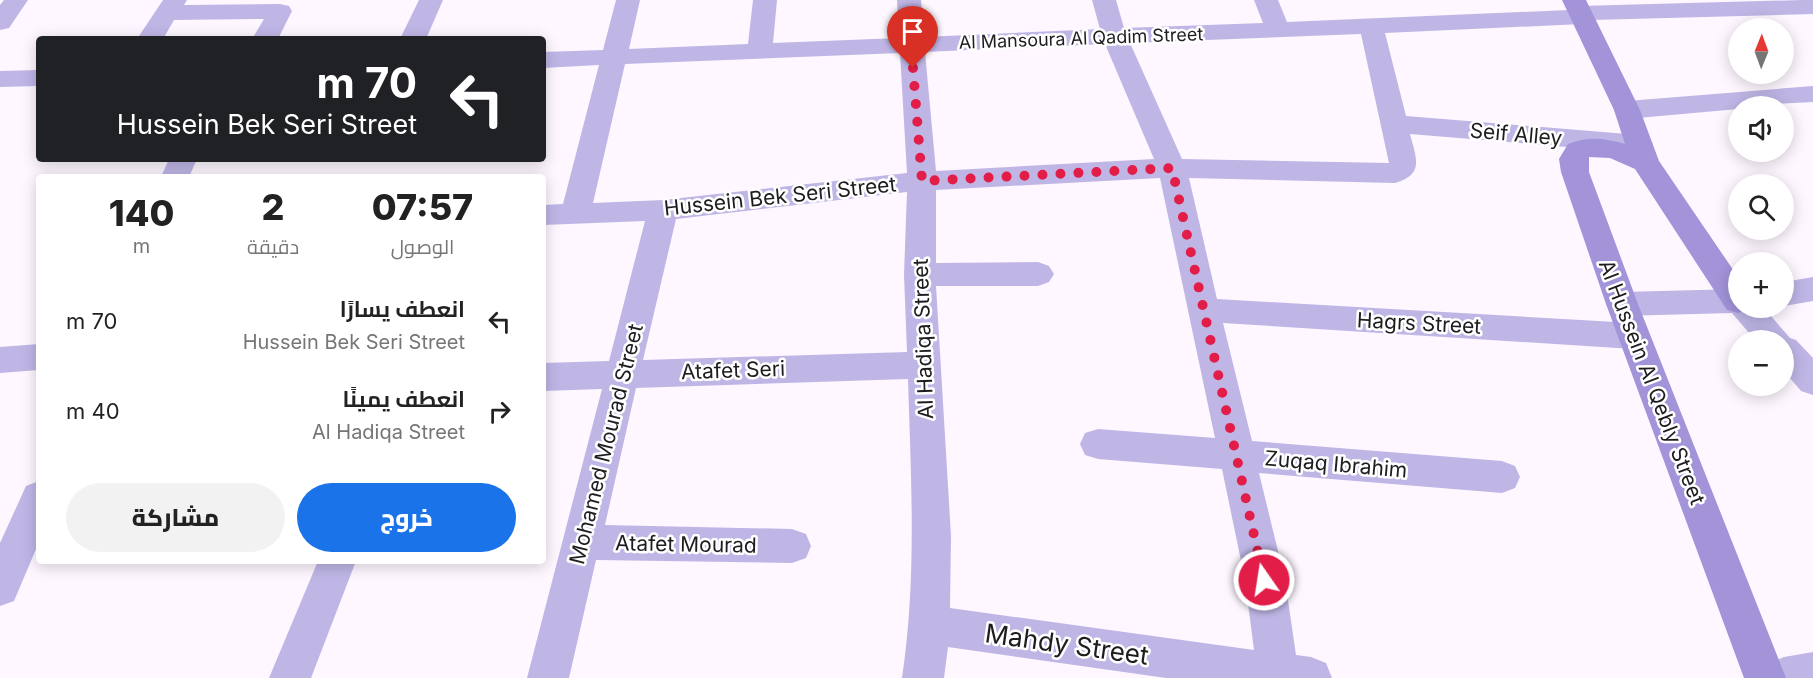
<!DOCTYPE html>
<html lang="ar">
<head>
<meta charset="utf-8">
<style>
  :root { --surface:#fff; --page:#f2f2f2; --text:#222; --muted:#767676; --accent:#1a73e8 }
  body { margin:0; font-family:Inter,Cairo,sans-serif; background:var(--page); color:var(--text); direction:rtl; height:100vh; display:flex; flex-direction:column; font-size:22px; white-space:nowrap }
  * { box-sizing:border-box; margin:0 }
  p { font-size:20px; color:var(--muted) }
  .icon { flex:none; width:33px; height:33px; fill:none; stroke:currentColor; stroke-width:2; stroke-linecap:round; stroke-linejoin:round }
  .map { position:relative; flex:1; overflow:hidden; direction:ltr }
  .drawer { position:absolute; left:36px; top:174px; width:510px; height:390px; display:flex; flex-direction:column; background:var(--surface); border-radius:6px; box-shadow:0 3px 15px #0003; direction:rtl }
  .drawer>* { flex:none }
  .guide { position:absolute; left:36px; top:36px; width:510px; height:126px; border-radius:6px; box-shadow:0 3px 15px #0003; direction:rtl; background:#202124; color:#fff; overflow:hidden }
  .needle { width:39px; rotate:1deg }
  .controls { position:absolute; left:1728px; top:18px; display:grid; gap:12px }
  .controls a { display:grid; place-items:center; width:66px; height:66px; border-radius:50%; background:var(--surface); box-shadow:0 3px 15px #0003; font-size:30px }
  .pin { position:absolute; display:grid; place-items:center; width:51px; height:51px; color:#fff; margin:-62px -26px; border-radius:50% 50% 50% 0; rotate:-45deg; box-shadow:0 0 6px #0007 }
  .pin .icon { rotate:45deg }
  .me { position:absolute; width:66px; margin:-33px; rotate:347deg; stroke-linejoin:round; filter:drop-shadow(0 0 4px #0008) }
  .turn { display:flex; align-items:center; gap:21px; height:126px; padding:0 30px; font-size:27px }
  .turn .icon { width:78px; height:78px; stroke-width:2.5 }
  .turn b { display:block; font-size:42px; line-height:51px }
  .eta { display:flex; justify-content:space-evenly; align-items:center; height:102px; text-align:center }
  .eta b { font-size:36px; font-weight:800; line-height:42px }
  .primary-button { display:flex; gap:12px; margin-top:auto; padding:12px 30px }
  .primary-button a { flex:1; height:69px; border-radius:36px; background:var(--accent); color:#fff; font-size:24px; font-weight:800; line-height:69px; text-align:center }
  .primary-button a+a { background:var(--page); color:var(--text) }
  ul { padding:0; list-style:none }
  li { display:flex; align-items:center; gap:18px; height:90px; padding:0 30px }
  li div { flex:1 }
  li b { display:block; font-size:22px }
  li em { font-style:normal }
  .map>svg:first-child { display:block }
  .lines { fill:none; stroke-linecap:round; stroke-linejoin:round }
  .street { fill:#bfb6e6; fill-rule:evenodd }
  .secondary { fill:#a394da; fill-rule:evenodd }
  .route { stroke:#e11d48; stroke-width:10; stroke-dasharray:0 18 }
  .labels { text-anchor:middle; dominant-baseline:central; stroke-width:5; stroke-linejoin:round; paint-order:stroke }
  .far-street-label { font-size:18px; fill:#1f1c1f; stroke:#fff }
  .street-label { font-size:21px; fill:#1f1c1f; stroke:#fff }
  .near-street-label { font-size:26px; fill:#1f1c1f; stroke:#fff }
</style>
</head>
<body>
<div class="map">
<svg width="1813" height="678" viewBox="0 0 1813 678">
  <rect width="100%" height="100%" fill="#fef7ff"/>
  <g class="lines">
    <!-- street -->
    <g class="street">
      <polygon points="4,0 28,0 9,28 0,30 0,5"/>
      <polygon points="163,0 187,0 184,5 280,4 289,6 292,11 278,39 252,39 264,19 174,20 163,39 137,39"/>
      <polygon points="419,0 443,0 426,39 400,39"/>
      <path d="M616,0H640L629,49L748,44L753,0H777L773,43L899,38L897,0H921L924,37L1100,29L1092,0H1116L1124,28L1263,23L1254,0H1278L1287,22L1569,10L1579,6L1802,0H1813V14L1592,20L1582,24L1385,33L1406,116L1639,135L1649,138L1653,144L1649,150L1639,153L1410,134C1416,158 1425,174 1395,183L1189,178L1217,299L1633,323L1645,327L1649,336L1645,345L1633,349L1223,323L1252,441L1502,461L1515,466L1520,477L1515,488L1502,493L1259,473L1285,580L1296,655L1311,657L1326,663L1332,678H1166L948,647L944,678H902C917,578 911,479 908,379L636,388L605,525L792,529L806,534L811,546L806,558L792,563L596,560L569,678H527L602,389L543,391V363L609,361L645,221L543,225V205L563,204L599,65L543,68V52L603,50ZM1361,34L1389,163L1182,159L1130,43ZM1105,44L1154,159L936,171L925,52ZM900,53L907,173L663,200L593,203L625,64ZM1160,178L1215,438L1098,429L1085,433L1080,444L1085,455L1098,459L1222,469L1245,580L1254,650L950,608L951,536L936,286H1038L1049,282L1054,274L1049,266L1038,262L936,263V190ZM907,192L904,275L907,352L643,360L676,219Z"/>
      <polygon points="39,70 39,86 0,87 0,71"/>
      <polygon points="1813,86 1813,102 1738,106 1738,109 1627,119 1617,116 1614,110 1617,104 1627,101"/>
      <polygon points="169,159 197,159 189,177 161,177"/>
      <polygon points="1813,277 1813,301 1784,306 1784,282"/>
      <polygon points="1738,289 1738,308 1764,308 1790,338 1796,340 1813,358 1813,395 1801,391 1784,371 1784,340 1755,340 1732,313 1622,316 1611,313 1606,304 1611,295 1622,292"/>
      <polygon points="39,344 39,370 0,373 0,347"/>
      <polygon points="39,481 39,542 14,601 0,606 0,543 26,486"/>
      <polygon points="318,561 356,561 311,678 269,678"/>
      <polygon points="1813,652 1813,678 1763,678 1769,663 1784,657"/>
    </g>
    <!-- secondary -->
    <path class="secondary" d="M1562,0H1586L1640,110L1659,161L1738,277V308H1750L1738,313L1727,310L1635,169L1610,158L1589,157V172L1638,304L1786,678H1744L1606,304L1561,172L1559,159L1568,144C1588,136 1604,138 1625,144L1614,110Z"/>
  </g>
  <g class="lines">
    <!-- route -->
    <polyline class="route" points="913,68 922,181 1172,168 1264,580"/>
  </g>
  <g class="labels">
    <!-- far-street labels -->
    <g class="far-street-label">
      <text transform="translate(1081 38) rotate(-2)">Al Mansoura Al Qadim Street</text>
    </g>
    <!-- street labels -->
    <g class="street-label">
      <text transform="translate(1516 134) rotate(5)">Seif Alley</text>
      <text transform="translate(780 196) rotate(-6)">Hussein Bek Seri Street</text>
      <text transform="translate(1419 323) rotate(3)">Hagrs Street</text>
      <text transform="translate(923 339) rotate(-92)">Al Hadiqa Street</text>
      <text transform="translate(733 370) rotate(-2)">Atafet Seri</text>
      <text transform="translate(1652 382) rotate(69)">Al Hussein Al Qebly Street</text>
      <text transform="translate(606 444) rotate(-76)">Mohamed Mourad Street</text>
      <text transform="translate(1336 464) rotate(5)">Zuqaq Ibrahim</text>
      <text transform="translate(686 544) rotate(1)">Atafet Mourad</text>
    </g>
    <!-- near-street labels -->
    <g class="near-street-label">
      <text transform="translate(1067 644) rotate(8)">Mahdy Street</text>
    </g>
  </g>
</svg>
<div class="controls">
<a><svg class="needle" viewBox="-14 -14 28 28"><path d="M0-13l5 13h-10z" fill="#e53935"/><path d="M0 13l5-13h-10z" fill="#767676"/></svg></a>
<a><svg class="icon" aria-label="sound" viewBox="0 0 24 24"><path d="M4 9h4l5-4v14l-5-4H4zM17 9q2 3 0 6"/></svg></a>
<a><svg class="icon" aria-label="search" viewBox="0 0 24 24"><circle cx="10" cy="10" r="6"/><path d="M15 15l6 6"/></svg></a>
<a>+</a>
<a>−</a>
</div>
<div class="pin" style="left:913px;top:68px;background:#d93025"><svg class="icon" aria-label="arrive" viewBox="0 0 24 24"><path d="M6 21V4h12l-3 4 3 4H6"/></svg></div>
<svg class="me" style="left:1264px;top:580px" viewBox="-20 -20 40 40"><circle r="17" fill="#e11d48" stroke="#fff" stroke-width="3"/><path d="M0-11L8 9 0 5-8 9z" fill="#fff"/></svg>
<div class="guide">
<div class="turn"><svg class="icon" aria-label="left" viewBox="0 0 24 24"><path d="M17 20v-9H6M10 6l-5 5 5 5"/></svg><div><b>70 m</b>Hussein Bek Seri Street</div></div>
</div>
<section class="drawer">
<div class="eta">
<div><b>07:57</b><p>الوصول</p></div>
<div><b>2</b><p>دقيقة</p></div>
<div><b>140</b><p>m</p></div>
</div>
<ul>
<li><svg class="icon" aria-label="left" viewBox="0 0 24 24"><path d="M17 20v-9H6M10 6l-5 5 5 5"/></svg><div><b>انعطف يسارًا</b><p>Hussein Bek Seri Street</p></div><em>70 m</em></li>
<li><svg class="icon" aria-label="right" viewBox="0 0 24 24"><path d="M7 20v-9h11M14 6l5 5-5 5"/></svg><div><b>انعطف يمينًا</b><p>Al Hadiqa Street</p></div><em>40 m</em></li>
</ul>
<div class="primary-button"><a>خروج</a><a>مشاركة</a></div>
</section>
</div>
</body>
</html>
